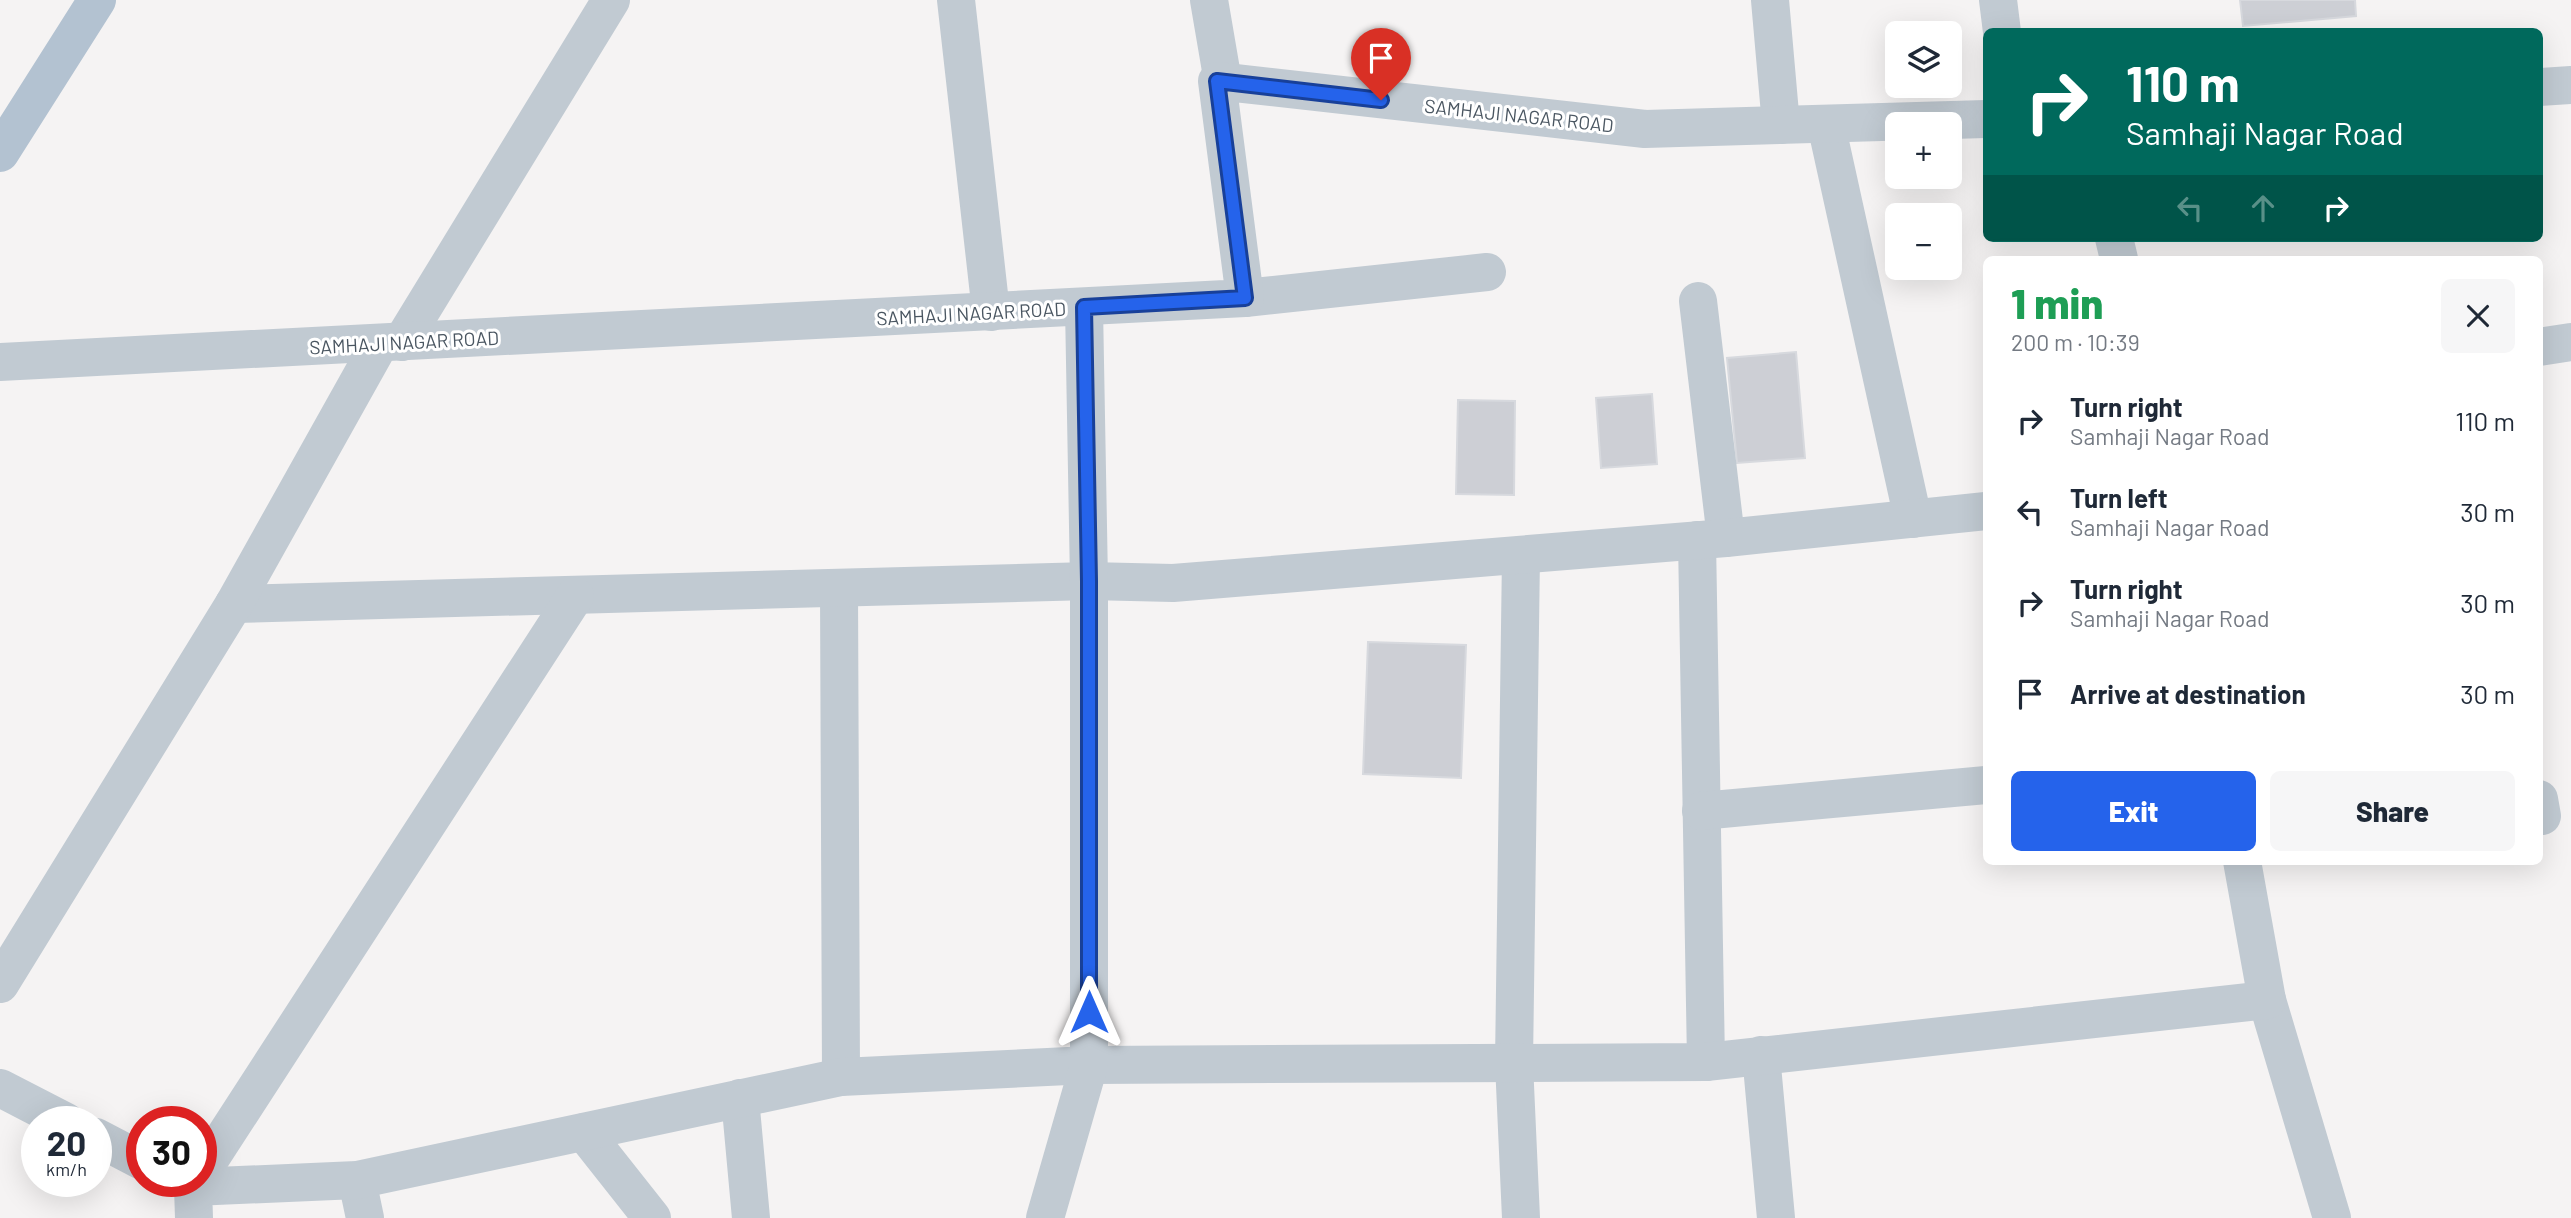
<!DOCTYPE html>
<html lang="en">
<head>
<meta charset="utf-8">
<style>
  :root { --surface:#fff; --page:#f6f6f7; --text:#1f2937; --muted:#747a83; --accent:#2563eb }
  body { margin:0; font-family:Barlow,sans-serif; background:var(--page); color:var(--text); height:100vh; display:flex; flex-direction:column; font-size:26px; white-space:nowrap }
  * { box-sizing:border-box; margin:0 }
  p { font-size:23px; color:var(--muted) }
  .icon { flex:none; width:38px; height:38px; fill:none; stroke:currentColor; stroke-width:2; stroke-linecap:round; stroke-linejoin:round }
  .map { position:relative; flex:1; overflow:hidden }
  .panel { position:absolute; left:1983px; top:256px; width:560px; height:609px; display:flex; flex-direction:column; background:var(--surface); border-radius:10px; box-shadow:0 7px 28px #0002 }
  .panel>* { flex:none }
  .banner { position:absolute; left:1983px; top:28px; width:560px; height:214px; border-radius:10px; box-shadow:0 7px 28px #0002; background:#00695c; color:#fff; overflow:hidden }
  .controls { position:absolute; left:1885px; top:21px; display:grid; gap:14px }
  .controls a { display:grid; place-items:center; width:77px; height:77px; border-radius:10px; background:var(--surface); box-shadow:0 7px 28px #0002; font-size:35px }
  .speed { position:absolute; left:21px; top:1106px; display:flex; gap:14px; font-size:35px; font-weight:700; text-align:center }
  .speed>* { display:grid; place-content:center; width:91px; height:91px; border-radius:50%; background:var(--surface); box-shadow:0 7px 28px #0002; line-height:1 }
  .speed small { font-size:18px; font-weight:400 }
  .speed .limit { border:10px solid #d22; background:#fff; color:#111 }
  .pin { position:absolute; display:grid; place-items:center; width:60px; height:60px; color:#fff; margin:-72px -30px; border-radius:50% 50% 50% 0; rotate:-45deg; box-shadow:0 0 7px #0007 }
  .pin .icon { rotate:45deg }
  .me { position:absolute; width:77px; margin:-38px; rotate:0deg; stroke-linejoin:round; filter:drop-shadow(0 0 5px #0008) }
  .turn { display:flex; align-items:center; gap:24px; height:147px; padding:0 28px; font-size:32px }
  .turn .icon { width:91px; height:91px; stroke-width:2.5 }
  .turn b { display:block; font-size:49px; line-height:60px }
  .lanes { display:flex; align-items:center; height:66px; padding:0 28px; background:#0003; justify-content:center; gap:35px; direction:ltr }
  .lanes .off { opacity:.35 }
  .round { display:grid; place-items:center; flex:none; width:74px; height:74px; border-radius:10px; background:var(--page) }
  .headline { display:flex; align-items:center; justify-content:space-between; height:119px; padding:0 28px }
  h1 { font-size:42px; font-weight:800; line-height:52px; color:#1e9e55 }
  .action { display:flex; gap:14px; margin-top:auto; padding:14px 28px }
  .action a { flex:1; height:80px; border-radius:10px; background:var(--accent); color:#fff; font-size:28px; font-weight:800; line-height:80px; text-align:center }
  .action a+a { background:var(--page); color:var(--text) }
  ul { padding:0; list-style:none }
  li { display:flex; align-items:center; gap:21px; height:91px; padding:0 28px }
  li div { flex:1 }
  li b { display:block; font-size:26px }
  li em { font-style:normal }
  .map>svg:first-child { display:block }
  .building { fill:#cdcfd5; stroke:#d7d9de; stroke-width:2 }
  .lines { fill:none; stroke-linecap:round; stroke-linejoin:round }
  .minor { stroke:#c1cad2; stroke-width:38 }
  .primary { stroke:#b3c2d1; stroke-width:38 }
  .route-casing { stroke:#184099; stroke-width:18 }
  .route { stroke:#2563eb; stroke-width:12 }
  .labels { text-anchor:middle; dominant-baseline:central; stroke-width:6; stroke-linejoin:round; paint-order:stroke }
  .street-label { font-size:19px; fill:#4a5661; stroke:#fff }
</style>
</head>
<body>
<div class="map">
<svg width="2571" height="1218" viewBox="0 0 2571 1218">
  <rect width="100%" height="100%" fill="#f5f3f3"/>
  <!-- building -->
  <g class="building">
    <polygon points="2240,0 2355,0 2356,16 2243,26"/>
    <polygon points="1796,352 1805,458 1737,463 1727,358"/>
    <polygon points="1652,394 1657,464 1601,468 1596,398"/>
    <polygon points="1458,400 1515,401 1514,495 1456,494"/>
    <polygon points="1368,642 1466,645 1461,778 1363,774"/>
  </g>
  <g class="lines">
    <!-- minor -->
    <g class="minor">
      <polyline points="956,0 991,312"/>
      <polyline points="1209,0 1223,82"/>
      <polyline points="1770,0 1781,125"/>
      <polyline points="1998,0 2002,32"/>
      <polyline points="2539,87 2571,85"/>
      <polyline points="1826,124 1913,519"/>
      <polyline points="2114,238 2119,259"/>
      <polyline points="1245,298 1487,272"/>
      <polyline points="1698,301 1726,538"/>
      <polyline points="402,342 611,0"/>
      <polyline points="2539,347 2571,342"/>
      <polyline points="0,362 1245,298 1217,81 1645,129 1986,119"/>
      <polyline points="1697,540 1706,1062"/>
      <polyline points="1521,555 1514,1063 1521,1218"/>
      <polyline points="839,589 841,1077"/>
      <polyline points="234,604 1089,581 1173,583 1726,538 1986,511"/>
      <polyline points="2539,799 2542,816"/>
      <polyline points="1701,811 1986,785"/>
      <polyline points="0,984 234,604 380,343"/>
      <polyline points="2267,1000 2332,1218"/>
      <polyline points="1761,1055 1776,1218"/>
      <polyline points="0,1088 66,1122"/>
      <polyline points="740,1098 751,1218"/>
      <polyline points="584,1132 652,1218"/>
      <polyline points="96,1137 142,1161"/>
      <polyline points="201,1173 575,596"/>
      <polyline points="357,1180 365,1218"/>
      <polyline points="194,1218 193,1187 357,1180 841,1077 1089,1065 1706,1062 2267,1000 2242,861"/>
      <polyline points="1045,1218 1089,1065 1089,581 1084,307"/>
    </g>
    <!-- primary -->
    <polyline class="primary" points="0,153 97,0"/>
  </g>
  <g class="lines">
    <!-- route casing -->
    <g class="route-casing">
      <polyline id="route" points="1089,1012 1089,581 1084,307 1245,298 1217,81 1381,100"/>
    </g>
    <!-- route -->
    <use href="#route" class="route"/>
  </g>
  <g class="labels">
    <!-- street labels -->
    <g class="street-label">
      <text transform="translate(1519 115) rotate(6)">SAMHAJI NAGAR ROAD</text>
      <text transform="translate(971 313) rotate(-3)">SAMHAJI NAGAR ROAD</text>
      <text transform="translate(404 342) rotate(-3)">SAMHAJI NAGAR ROAD</text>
    </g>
  </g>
</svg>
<div class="controls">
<a><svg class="icon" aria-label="layers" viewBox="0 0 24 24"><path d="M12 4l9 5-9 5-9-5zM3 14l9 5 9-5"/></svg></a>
<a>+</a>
<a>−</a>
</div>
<div class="speed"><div>20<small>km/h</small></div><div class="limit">30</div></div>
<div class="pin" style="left:1381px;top:100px;background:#d93025"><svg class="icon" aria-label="arrive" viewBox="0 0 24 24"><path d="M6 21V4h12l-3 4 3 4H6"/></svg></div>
<svg class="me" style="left:1089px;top:1012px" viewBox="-20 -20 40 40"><path d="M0-17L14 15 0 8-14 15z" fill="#2563eb" stroke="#fff" stroke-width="4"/></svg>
<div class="banner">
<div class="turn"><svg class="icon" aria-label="right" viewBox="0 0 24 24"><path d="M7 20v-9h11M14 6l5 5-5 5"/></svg><div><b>110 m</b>Samhaji Nagar Road</div></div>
<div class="lanes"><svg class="icon off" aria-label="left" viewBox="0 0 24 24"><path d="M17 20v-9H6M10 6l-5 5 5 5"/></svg><svg class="icon off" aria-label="ahead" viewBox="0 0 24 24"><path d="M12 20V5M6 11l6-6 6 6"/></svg><svg class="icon" aria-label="right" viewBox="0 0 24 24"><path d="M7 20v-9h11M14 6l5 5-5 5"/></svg></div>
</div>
<section class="panel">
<div class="headline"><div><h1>1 min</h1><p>200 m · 10:39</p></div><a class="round"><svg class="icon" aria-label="close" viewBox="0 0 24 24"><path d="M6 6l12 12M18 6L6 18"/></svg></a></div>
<ul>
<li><svg class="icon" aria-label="right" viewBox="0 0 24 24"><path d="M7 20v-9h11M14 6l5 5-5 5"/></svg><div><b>Turn right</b><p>Samhaji Nagar Road</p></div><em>110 m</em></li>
<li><svg class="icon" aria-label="left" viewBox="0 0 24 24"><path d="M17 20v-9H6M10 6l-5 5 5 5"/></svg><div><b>Turn left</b><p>Samhaji Nagar Road</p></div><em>30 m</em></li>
<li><svg class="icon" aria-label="right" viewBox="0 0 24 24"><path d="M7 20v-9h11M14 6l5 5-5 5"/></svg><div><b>Turn right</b><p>Samhaji Nagar Road</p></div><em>30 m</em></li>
<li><svg class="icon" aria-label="arrive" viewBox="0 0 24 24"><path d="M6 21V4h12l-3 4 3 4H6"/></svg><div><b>Arrive at destination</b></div><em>30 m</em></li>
</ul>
<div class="action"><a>Exit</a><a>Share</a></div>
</section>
</div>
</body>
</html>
